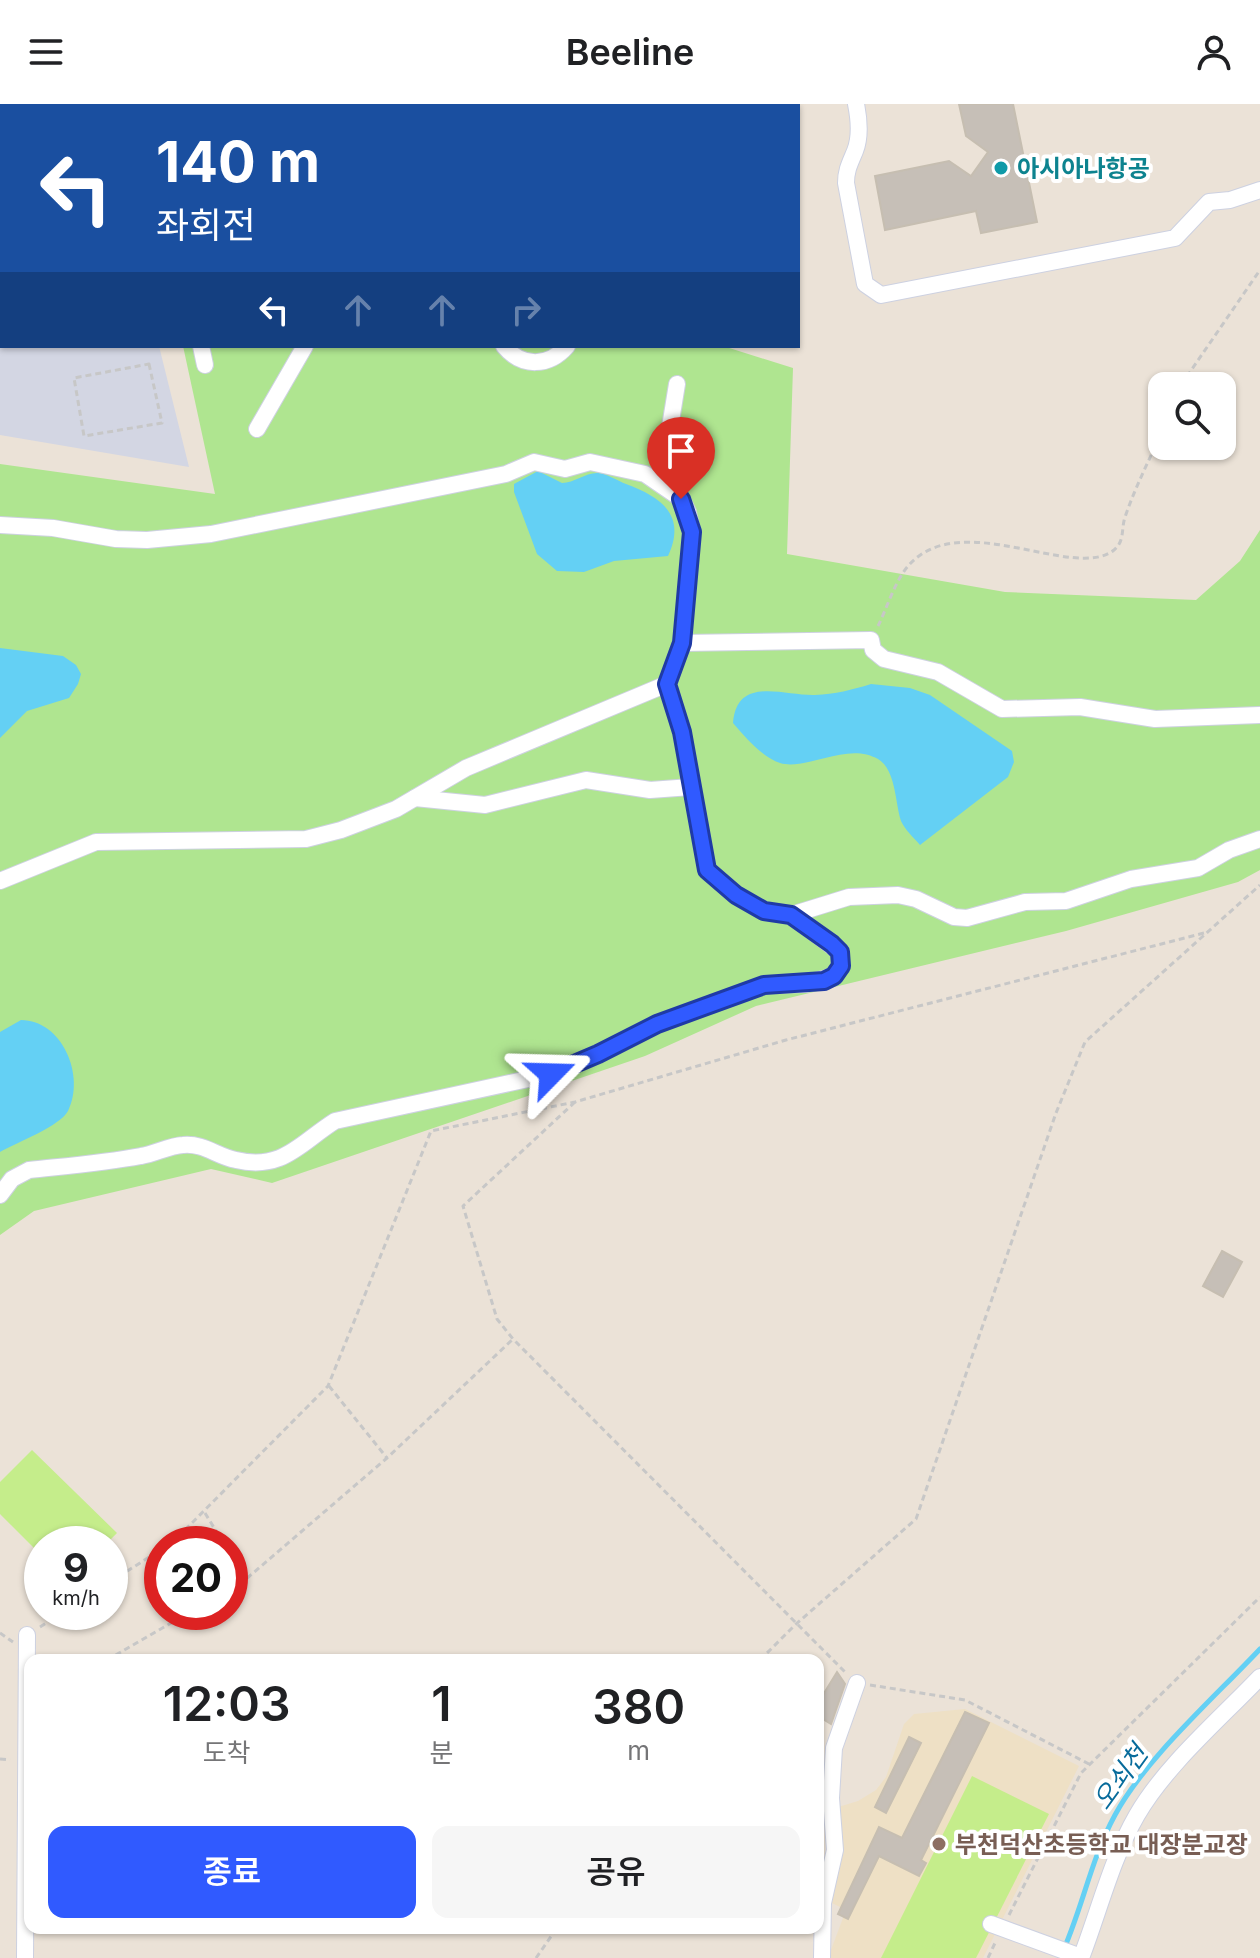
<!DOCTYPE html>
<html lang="ko">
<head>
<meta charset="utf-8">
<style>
  :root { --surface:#fff; --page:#f6f6f6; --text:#202124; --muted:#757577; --accent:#305aff }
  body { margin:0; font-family:Inter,"Noto Sans KR",sans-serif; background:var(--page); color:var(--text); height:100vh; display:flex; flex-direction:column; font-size:30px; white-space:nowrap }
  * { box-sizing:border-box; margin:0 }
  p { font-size:26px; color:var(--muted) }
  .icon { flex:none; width:44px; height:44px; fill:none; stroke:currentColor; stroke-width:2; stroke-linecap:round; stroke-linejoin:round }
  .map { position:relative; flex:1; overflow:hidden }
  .side { position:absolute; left:24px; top:1550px; width:800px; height:280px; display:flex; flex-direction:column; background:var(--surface); border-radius:16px; box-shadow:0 2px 6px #0004 }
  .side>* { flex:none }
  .banner { position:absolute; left:0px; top:0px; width:800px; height:244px; box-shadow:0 2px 6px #0004; background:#1a4fa0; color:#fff; overflow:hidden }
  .fabs { position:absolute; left:1148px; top:268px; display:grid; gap:16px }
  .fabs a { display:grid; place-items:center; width:88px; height:88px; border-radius:16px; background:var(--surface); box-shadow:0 2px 6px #0004; font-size:40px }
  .speed { position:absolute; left:24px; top:1422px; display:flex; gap:16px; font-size:40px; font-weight:700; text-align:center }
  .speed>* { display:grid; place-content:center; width:104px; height:104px; border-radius:50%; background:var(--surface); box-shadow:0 2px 6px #0004; line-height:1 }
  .speed small { font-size:20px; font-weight:400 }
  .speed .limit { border:12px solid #d22; background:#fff; color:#111 }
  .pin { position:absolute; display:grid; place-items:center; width:68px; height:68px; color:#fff; margin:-82px -34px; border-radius:50% 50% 50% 0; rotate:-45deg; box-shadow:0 0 8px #0007 }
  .pin .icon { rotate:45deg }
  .me { position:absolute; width:88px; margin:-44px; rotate:68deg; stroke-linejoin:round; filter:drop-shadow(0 0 6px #0008) }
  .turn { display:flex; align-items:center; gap:28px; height:168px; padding:0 24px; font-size:36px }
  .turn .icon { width:104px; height:104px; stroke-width:2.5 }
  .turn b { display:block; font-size:56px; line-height:68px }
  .lanes { display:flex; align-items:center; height:76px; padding:0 24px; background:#0003; justify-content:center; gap:40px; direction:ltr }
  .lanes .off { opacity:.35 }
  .eta { display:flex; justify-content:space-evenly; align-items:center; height:136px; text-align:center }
  .eta b { font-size:48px; font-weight:600; line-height:56px }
  .cta { display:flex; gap:16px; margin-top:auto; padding:16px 24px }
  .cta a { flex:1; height:92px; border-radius:16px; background:var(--accent); color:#fff; font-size:32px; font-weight:600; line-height:92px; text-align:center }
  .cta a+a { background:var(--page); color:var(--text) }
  header { display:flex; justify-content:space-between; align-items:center; height:104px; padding:0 24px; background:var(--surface); font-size:36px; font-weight:600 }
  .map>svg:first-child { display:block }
  .education { fill:#eee0c5 }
  .airport { fill:#d3d6e3 }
  .green { fill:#afe590 }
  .pitch { fill:#c5ed8b }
  .water { fill:#64d0f4 }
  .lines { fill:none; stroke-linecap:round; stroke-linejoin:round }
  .stream { stroke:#64d0f4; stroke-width:5 }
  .building { fill:#c6bfb7; stroke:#c6beb1; stroke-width:2 }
  .minor-casing { stroke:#cdd1e1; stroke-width:18 }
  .path { stroke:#c7c7c7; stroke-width:3; stroke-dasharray:6 4; stroke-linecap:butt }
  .minor { stroke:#fff; stroke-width:16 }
  .route-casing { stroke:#1f3aa6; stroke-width:20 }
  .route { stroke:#305aff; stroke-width:14 }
  .culture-dot { fill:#0f9aa8; stroke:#fff; stroke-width:3 }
  .education-dot { fill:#8d6e63; stroke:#fff; stroke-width:3 }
  .labels { text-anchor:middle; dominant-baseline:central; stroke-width:8; stroke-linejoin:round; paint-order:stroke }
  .culture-label { font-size:24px; font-weight:bold; fill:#0d838f; stroke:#fff; text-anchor:start }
  .education-label { font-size:24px; font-weight:bold; fill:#785e54; stroke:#fff; text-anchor:start }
  .water-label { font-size:26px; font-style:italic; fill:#076b9b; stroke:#fff }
</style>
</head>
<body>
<header><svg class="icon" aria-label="menu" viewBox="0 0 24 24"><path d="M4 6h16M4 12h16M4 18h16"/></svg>Beeline<svg class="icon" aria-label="person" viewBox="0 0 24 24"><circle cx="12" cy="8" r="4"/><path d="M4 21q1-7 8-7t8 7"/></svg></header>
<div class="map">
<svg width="1260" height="1854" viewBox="0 0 1260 1854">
  <rect width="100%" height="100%" fill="#ebe2d7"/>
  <!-- education -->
  <polygon class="education" points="965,1605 1079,1662 983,1854 828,1854 846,1806 828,1797 835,1704 858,1697 876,1686 886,1673 904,1620 914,1610"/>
  <!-- airport -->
  <polygon class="airport" points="0,0 476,0 2,2 2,242 159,242 189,363 0,331"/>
  <!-- green -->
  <polygon class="green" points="183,242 723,242 793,264 787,450 1005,488 1196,496 1240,457 1260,426 1260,766 1238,778 1066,827 756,902 645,952 272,1079 211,1065 34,1107 0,1131 0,360 215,390"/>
  <!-- pitch -->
  <g class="pitch">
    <polygon points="32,1346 117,1429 106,1440 42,1440 42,1452 0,1410 0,1378"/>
    <polygon points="972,1672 1049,1710 976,1854 881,1854"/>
  </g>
  <!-- water -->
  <g class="water">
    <path d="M538,367L562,379C574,379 585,369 597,369C606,369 618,377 626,380C661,393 687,411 668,452L614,457L584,468L557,467L537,450L514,388V380Z"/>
    <polygon points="0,544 63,552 76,561 81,570 78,580 69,594 27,607 0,634"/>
    <path d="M871,580L910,584L930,591L1012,647L1014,658L1008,673L920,741C914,734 905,726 901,717C895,698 896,666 878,655C847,637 807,667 780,659C762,653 745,633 733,619C737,571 784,592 815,591C835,590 852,586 871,580Z"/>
    <path d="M21,916C62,916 86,972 68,1007C60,1022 18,1038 0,1048V928Z"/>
  </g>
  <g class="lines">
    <!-- stream -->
    <path class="stream" d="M1060,1854C1082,1807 1090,1757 1115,1711C1145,1655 1215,1593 1260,1545"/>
  </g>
  <!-- building -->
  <g class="building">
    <polygon points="959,0 1013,0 1037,118 981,129 976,107 885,126 875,72 949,57 971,72 988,48 966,32"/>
    <polygon points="1222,1147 1242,1158 1223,1193 1203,1182"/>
    <polygon points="837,1568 845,1580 831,1620 818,1612 818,1599"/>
    <polygon points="965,1608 989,1619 921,1756 926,1759 919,1772 879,1752 848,1815 838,1810 879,1723 902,1734"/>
    <polygon points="909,1633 921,1639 886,1709 875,1703"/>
  </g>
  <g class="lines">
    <!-- minor casing -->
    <g class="minor-casing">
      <g id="minor">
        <polyline points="149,0 149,2"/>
        <polyline points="261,0 262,2"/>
        <polyline points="592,0 592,2"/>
        <path d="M856,0C859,15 861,32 855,47C850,59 846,66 846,79L865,180L881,191L1175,134L1209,98L1230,96L1260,86"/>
        <polyline points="357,2 368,0"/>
        <polyline points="201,242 205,261"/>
        <path d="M504,242C522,264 549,263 567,242"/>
        <polyline points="257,325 305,242"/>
        <polyline points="0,421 53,424 116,435 147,436 211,430 506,370 534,358 565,365 590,358 645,370 680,394"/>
        <polyline points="682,539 871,536 873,546 884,555 938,568 1002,605 1080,603 1155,615 1260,611"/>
        <polyline points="667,580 682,628 707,766 736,791 764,807 791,811 849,793 898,791 916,795 954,813 967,814 1025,798 1066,797 1131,775 1198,764 1229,746 1260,735"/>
        <polyline points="415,694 485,701 586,676 650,686 691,683"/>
        <polyline points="0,777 96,738 306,735 341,726 396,705 466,664 667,580 682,539 692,428 688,408 676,384 670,323 677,280"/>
        <path d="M0,1091L12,1075L29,1066C66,1062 104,1059 141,1052C155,1050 168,1042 183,1041C204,1039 216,1052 236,1056C283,1067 300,1039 335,1017L551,970L598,950L657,920L764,881L806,880L834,872L841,862L840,848L791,811"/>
        <polyline points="991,1820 1081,1853"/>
        <polyline points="25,1854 27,1531"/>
        <polyline points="822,1854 823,1799 835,1746 831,1694 834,1644 857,1579"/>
        <path d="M1081,1854C1099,1807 1112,1754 1137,1711C1166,1661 1220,1615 1260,1573"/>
      </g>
    </g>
    <!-- path -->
    <g class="path">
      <polygon points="149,260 162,319 84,332 74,274"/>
      <polyline points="1183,282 1190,268 1260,166"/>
      <path d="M878,522C887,504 895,477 908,462C960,402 1074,478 1114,446C1125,437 1121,425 1125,413C1135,384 1149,356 1162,328"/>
      <polyline points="575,998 463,1102 497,1215 513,1235 846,1569"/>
      <polyline points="329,1282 387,1354"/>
      <polyline points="205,1409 224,1440"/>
      <polyline points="171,1440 328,1282 431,1027 575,998 786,936 1208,828"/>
      <polyline points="230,1451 245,1476"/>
      <polyline points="110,1478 162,1445"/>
      <polyline points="230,1485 245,1476 387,1354 513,1235"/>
      <polyline points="40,1523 63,1508"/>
      <polyline points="0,1529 13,1538"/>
      <polyline points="107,1556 190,1508"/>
      <polyline points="760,1556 795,1521 916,1415 1056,1009 1085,938 1260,781"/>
      <polyline points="870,1581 965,1596 1089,1660"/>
      <polyline points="0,1655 10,1656"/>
      <polyline points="1009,1811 1081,1669 1260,1493"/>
      <polyline points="536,1854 557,1824"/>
      <polyline points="988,1854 995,1839"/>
    </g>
    <!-- minor -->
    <use href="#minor" class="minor"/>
  </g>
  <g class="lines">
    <!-- route casing -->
    <g class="route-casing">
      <polyline id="route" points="551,970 598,950 657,920 764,881 824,877 834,872 841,862 840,848 832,840 791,811 764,807 736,791 707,766 682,628 667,580 682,539 692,428 681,395"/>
    </g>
    <!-- route -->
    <use href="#route" class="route"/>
  </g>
  <!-- markers -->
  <circle class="culture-dot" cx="1001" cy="64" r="8"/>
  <circle class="education-dot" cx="939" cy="1740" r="8"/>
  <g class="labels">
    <!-- culture labels -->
    <g class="culture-label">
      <text x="1017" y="64">아시아나항공</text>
    </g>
    <!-- education labels -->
    <g class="education-label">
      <text x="955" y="1740">부천덕산초등학교 대장분교장</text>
    </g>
    <!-- water labels -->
    <g class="water-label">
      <text transform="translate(1120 1673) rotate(-54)">오쇠천</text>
    </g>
  </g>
</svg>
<div class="fabs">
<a><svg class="icon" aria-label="search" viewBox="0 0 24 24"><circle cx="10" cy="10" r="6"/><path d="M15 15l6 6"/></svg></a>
</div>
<div class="speed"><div>9<small>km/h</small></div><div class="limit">20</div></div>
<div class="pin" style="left:681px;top:395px;background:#d93025"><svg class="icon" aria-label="arrive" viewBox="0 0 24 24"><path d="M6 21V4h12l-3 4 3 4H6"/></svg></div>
<svg class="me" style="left:551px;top:970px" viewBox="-20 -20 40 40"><path d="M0-17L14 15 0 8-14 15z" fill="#305aff" stroke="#fff" stroke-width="4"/></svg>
<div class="banner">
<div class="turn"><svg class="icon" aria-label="left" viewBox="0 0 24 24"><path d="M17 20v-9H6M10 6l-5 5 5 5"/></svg><div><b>140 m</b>좌회전</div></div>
<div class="lanes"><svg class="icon" aria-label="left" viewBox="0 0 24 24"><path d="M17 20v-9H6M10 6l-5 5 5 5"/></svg><svg class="icon off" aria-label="ahead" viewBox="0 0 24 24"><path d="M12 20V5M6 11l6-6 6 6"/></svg><svg class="icon off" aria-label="ahead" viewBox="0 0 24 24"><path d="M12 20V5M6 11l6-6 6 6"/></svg><svg class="icon off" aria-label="right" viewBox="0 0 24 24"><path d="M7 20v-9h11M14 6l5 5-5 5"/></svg></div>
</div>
<section class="side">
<div class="eta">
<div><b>12:03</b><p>도착</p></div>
<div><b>1</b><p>분</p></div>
<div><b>380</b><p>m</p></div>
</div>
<div class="cta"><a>종료</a><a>공유</a></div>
</section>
</div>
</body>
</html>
